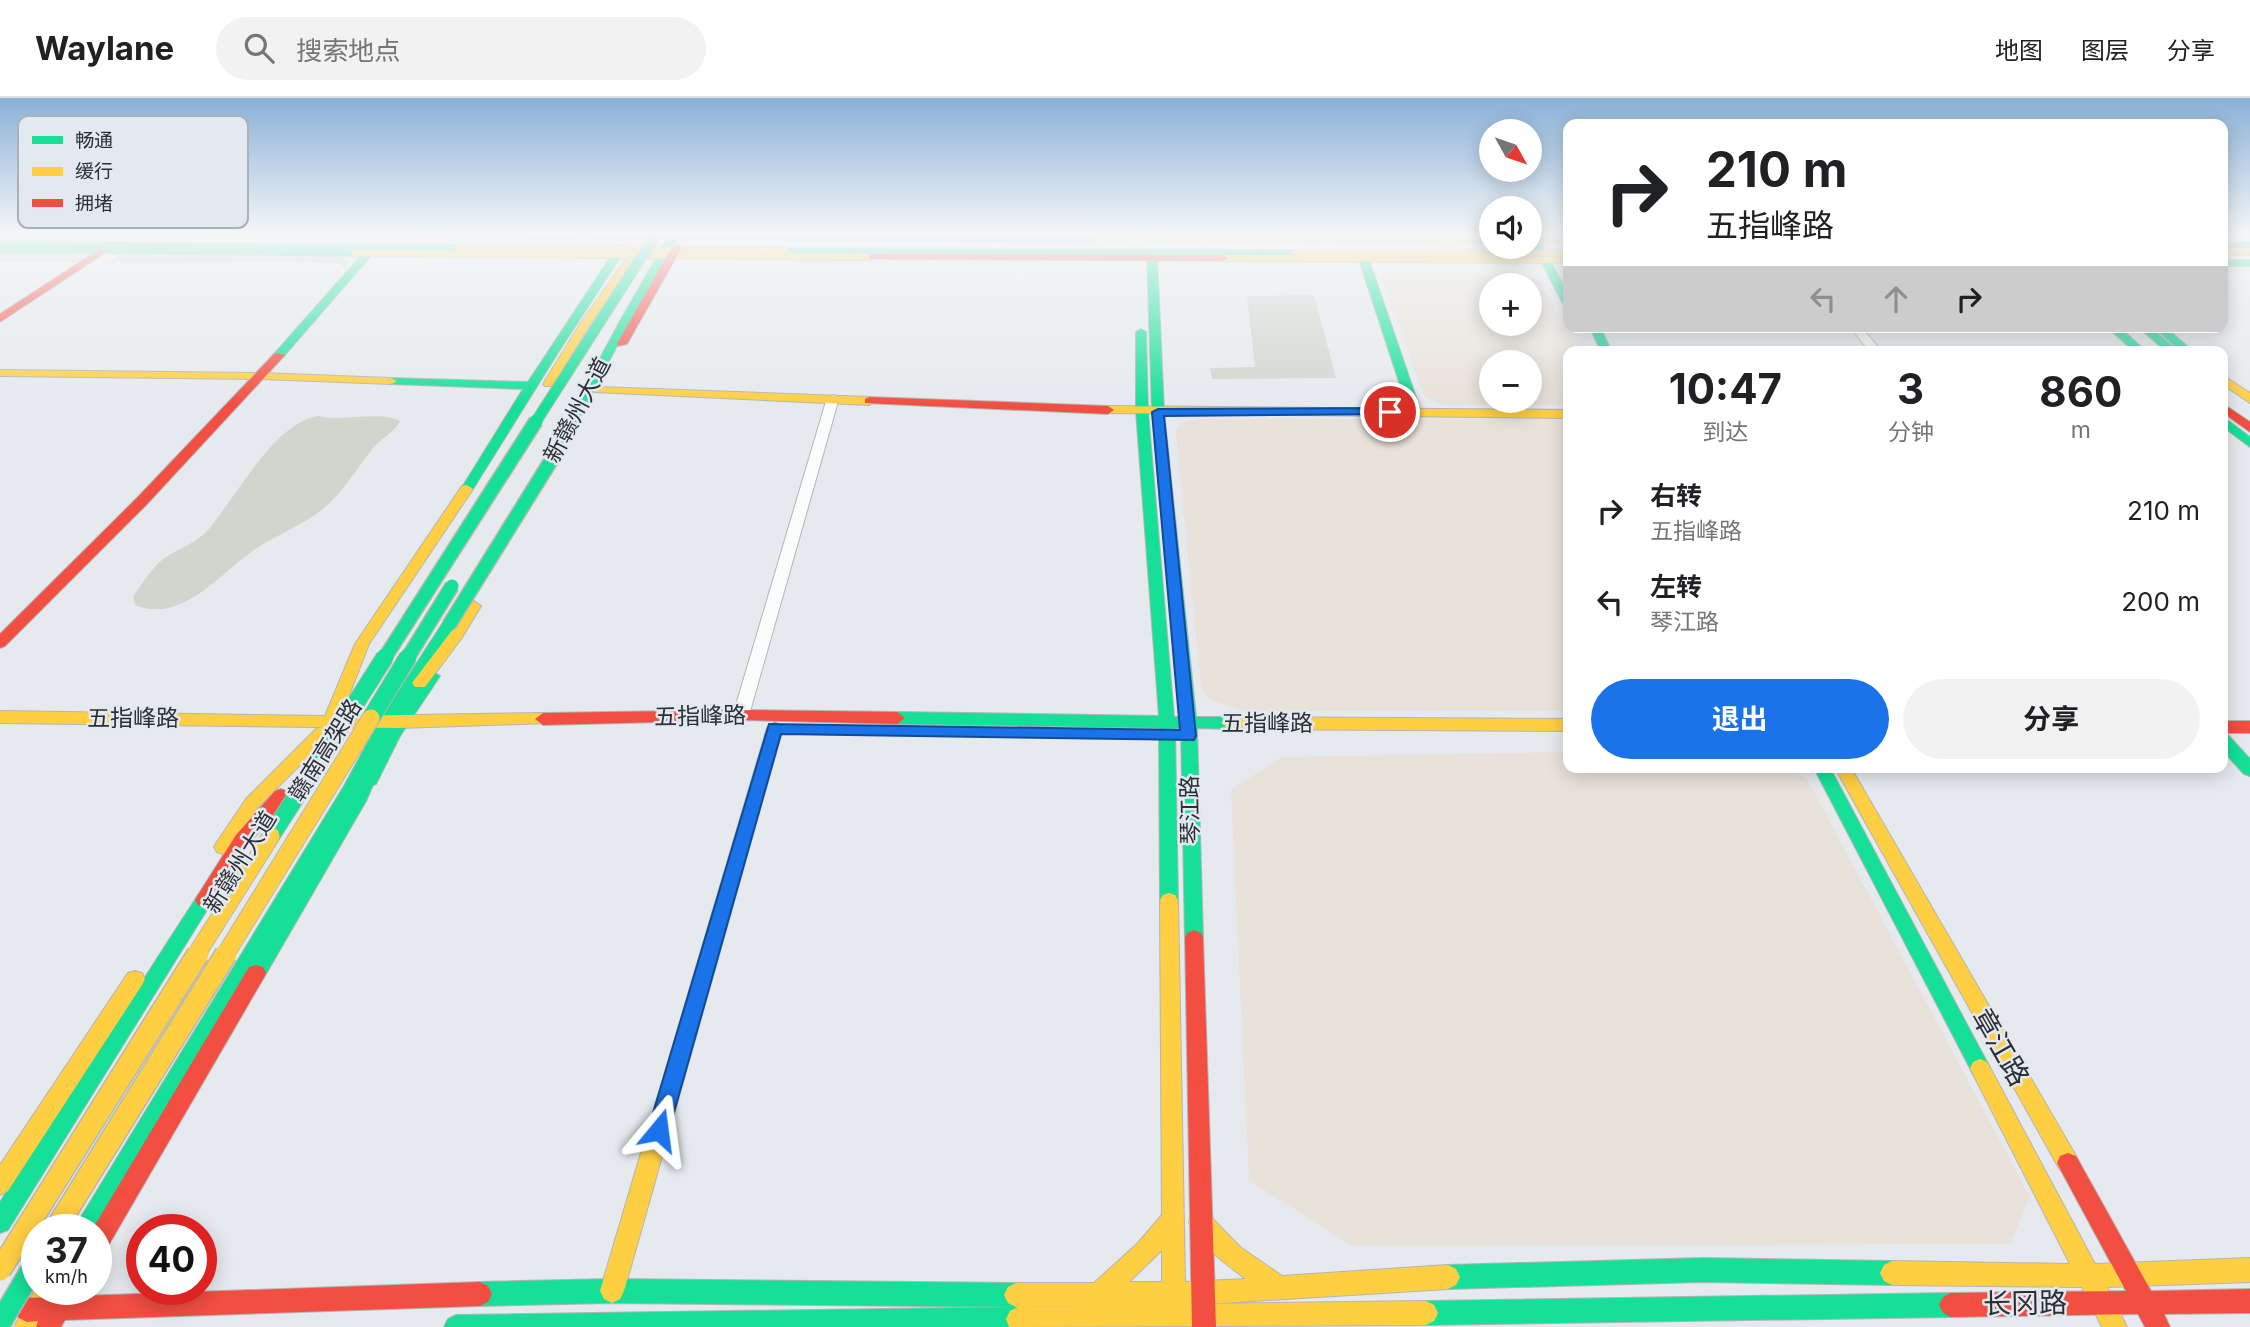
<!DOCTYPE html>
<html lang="zh">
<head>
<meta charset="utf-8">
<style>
  :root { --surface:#fff; --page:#f2f2f2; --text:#202124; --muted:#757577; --line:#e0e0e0; --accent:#1a73e8 }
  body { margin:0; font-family:Inter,"Noto Sans SC",sans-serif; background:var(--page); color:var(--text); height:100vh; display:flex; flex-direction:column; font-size:26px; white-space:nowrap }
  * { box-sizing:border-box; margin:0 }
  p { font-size:23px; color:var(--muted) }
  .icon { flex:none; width:38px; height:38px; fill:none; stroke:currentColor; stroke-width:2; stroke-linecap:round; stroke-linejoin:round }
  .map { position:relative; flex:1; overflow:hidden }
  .drawer { position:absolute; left:1563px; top:248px; width:665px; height:427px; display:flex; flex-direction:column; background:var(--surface); border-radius:14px; box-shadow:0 4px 18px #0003 }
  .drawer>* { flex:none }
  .top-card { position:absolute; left:1563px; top:21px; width:665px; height:214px; border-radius:14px; box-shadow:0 4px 18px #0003; background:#fff; color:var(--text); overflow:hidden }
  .needle { width:46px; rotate:130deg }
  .tools { position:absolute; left:1479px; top:21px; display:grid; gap:14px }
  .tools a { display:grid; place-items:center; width:63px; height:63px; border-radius:50%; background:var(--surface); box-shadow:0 4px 18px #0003; font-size:35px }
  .speed { position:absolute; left:21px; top:1116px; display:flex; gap:14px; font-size:35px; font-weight:700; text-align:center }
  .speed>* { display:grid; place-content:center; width:91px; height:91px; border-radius:50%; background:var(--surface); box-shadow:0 4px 18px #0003; line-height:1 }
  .speed small { font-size:18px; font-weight:400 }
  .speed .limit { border:10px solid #d22; background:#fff; color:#111 }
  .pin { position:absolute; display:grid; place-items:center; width:60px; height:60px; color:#fff; margin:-30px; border:4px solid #fff; border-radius:50%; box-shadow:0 2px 7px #0007 }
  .me { position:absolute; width:77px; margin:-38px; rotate:16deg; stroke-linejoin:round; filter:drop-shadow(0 0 5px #0008) }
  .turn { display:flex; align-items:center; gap:24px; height:147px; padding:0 28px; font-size:32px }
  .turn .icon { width:91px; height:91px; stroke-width:2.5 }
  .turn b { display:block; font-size:49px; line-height:60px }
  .lanes { display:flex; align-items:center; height:66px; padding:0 28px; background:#0003; justify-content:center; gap:35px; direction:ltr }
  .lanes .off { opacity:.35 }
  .eta { display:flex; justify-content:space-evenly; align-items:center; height:119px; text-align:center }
  .eta b { font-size:42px; font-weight:700; line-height:49px }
  .action { display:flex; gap:14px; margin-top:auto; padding:14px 28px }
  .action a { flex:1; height:80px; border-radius:42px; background:var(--accent); color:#fff; font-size:28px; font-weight:700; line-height:80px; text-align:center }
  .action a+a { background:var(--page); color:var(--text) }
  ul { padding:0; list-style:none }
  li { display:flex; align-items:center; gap:21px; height:91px; padding:0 28px }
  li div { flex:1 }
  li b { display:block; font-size:26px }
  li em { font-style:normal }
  header { display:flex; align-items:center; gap:42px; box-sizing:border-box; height:98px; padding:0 35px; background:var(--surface); border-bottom:2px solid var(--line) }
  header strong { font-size:33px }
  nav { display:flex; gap:38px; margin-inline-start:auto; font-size:24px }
  .search { width:490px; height:63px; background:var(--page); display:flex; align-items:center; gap:18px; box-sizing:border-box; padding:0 24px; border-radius:38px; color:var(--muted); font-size:26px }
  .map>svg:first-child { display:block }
  .commercial { fill:#e9e2da; fill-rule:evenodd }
  .green { fill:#d0d6ce }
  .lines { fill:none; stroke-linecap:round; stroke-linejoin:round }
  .street-casing { stroke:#b2b5b8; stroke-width:2 }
  .fast-casing { stroke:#b2b5b8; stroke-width:2 }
  .slow-casing { stroke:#b2b5b8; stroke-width:2 }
  .jam-casing { stroke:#b2b5b8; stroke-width:2 }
  .street { fill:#fbfcfc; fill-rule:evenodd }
  .fast { fill:#16e098; fill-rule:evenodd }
  .slow { fill:#ffcf43; fill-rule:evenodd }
  .jam { fill:#f24e42; fill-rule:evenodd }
  .fast-bridge-far3-casing { stroke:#b6b7af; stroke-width:12; stroke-linecap:butt }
  .fast-bridge-far2-casing { stroke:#b6b7af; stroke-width:16; stroke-linecap:butt }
  .fast-bridge-far1-casing { stroke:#b6b7af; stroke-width:19; stroke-linecap:butt }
  .fast-bridge-casing { stroke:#b6b7af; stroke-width:24; stroke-linecap:butt }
  .slow-bridge-far1-casing { stroke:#b6b7af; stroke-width:19; stroke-linecap:butt }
  .slow-bridge-casing { stroke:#b6b7af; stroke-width:24; stroke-linecap:butt }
  .fast-bridge-far3 { stroke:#16e098; stroke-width:10 }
  .fast-bridge-far2 { stroke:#16e098; stroke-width:13 }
  .fast-bridge-far1 { stroke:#16e098; stroke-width:17 }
  .fast-bridge { stroke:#16e098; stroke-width:21 }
  .slow-bridge-far1 { stroke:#ffcf43; stroke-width:17 }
  .slow-bridge { stroke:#ffcf43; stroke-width:21 }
  .route { fill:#1a73e8; stroke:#114b97; stroke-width:2 }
  .labels { text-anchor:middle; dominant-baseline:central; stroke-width:5; stroke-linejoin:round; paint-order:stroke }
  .street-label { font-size:23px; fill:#2d2f32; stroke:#e3e9f1 }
  .near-street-label { font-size:28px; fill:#2d2f32; stroke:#e3e9f1 }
  .key { fill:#e3e9f1; stroke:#acb1b8; stroke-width:2 }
  .key-label { font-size:19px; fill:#2d2f32 }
</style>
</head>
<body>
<header>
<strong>Waylane</strong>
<div class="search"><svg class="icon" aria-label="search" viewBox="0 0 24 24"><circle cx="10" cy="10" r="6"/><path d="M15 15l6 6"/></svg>搜索地点</div>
<nav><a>地图</a><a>图层</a><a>分享</a></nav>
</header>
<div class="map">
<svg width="2250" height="1229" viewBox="0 0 2250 1229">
  <rect width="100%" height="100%" fill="#e6eaee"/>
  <!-- commercial -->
  <g class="commercial">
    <path d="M1394,172L1518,173L1540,183L1577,254H1568V307H1443L1424,298L1381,178ZM1491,187H1530V226H1491ZM1491,264H1530V303H1491Z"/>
    <polygon points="1199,321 1568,321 1568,613 1242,613 1208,601 1201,588 1176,336 1177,329 1185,323"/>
    <polygon points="1568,654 1568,670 1788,670 1807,681 2030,1099 2010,1146 1352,1148 1249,1082 1231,692 1281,659"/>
  </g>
  <!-- green -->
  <g class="green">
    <polygon points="739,136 1491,136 1491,139"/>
    <polygon points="0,155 70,156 84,161 78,164 0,163"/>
    <polygon points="133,156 333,158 343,159 350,164 345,170 336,164 106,165 118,158"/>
    <polygon points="1314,197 1336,280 1212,281 1210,270 1255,269 1247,198"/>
    <path d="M318,318C342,324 380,312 400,323C394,335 382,340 374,349C356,371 342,397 319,414C298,430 271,439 250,455C218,478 180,526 135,507L133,499C142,486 150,472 163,461C177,451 197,445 208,432C236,399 275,324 318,318Z"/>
  </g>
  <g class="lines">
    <!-- street casing -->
    <g class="street-casing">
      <g id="street">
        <polygon points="1850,229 1861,229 1878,249 1906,251 1911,254 1862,254 1862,250 1866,249"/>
        <polygon points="833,297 839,300 749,617 747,621 735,621 733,617 827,300"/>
      </g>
    </g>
    <!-- fast casing -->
    <g class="fast-casing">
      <g id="fast">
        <polygon points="586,136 1093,138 1098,141 1093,144 677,141 630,223 552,372 546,376 540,372 620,223 667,141 590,141 587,140"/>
        <polygon points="1530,136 1536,136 1568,196 1568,209 1563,206 1530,142"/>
        <polygon points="1562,136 1568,136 1568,140"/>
        <polygon points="0,143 458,147 463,150 458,153 376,152 283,259 279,260 273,257 275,255 366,152 329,152 358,153 360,155 355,158 0,154"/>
        <rect x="2222" y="144" width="28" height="6"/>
        <polygon points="622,146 627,149 559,253 473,391 467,395 462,394 461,391 523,291 391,286 385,283 391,280 528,284 617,149"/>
        <polygon points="785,150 1294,152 1299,155 1294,158 1157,157 1164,314 1196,619 1229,619 1237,625 1229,631 1197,630 1203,840 1201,845 1194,848 1187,845 1185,840 1181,630 1175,630 1178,802 1175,807 1169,809 1163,807 1160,802 1159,630 897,626 889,620 897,614 1159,618 1136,313 1136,234 1141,231 1146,234 1148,313 1174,619 1180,619 1152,314 1147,157 782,155 780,153"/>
        <polygon points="1361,160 1369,162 1421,314 1419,317 1415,318 1409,314 1359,162"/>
        <rect x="2222" y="162" width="28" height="6"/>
        <polygon points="1590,229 1600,229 1612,254 1601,254"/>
        <polygon points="2107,229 2119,229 2147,254 2135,254"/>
        <polygon points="2138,229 2150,229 2179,254 2167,254"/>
        <polygon points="2153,229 2165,229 2194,254 2182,254"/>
        <polygon points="2222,318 2250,339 2250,349 2222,328"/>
        <polygon points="460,504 467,509 422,582 427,574 432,573 440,578 400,638 376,686 373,687 366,703 263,881 256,883 248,878 96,1133 73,1132 344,688 381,620 455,506"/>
        <polygon points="775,624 783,630 740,782 737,787 731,789 725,787 722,782 767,630"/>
        <polygon points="2222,635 2228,637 2250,661 2250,678 2244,676 2222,652"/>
        <polygon points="1814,670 1830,670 1987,964 1990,970 1987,976 1980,979 1973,976"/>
        <polygon points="204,795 210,797 213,802 210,807 8,1132 0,1135 0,1104 198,797"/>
        <polygon points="1703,1160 1892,1163 1900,1167 1904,1175 1900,1183 1892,1187 1703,1184 1448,1191 1440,1187 1436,1179 1440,1171 1448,1167"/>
        <polygon points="612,1181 1016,1185 1024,1189 1028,1197 1024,1205 1016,1209 612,1205 480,1208 472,1204 468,1196 472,1188 480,1184"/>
        <polygon points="1951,1195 1959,1199 1963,1207 1959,1215 1951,1219 1426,1227 1418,1223 1414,1215 1418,1207 1426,1203"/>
        <polygon points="1018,1209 1026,1213 1030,1221 1027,1229 444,1229 448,1221 456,1217"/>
      </g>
    </g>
    <!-- slow casing -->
    <g class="slow-casing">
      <g id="slow">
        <polygon points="0,136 25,136 0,140"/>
        <polygon points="208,136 594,136 595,138 590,141 212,139"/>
        <polygon points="1093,138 1491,140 1491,146 1090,143 1090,139"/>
        <rect x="1530" y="139" width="38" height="6"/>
        <polygon points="458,147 785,150 790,153 787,155 872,156 877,159 872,162 355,158 350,155 355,152 458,153 453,150"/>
        <rect x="2222" y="151" width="28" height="6"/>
        <polygon points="1294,152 1568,152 1568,158 1375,158 1568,159 1568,165 1223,163 1218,160 1223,157 1292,157 1289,155"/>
        <polygon points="625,162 633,164 590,226 553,288 545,288 543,286 580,226"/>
        <polygon points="0,272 261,275 391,280 397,283 391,286 261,281 0,278"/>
        <polygon points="2222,277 2250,295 2250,305 2222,286"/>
        <polygon points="599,289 869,299 875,303 869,307 595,294 593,292"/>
        <polygon points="1108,308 1568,312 1568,320 1104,315 1104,309"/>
        <polygon points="467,387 473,391 369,546 341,618 543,615 549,617 551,621 549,625 400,630 0,625 0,613 325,618 355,546 462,388"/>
        <polygon points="474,503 481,508 461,541 425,589 415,589 412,585 415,581 450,535 469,505"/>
        <polygon points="1229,619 1568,621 1568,633 1229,631 1221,625"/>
        <polygon points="322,629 330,635 328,639 258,709 229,754 223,756 217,754 214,749 217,744 246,701 316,631"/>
        <polygon points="1835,670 1851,670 2076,1058 2079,1065 2076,1072 2068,1075 2060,1072"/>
        <polygon points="731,775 737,777 740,782 624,1193 620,1201 612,1205 604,1201 600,1193 722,782 725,777"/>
        <path d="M1169,795L1175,797L1178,802L1185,1184L1246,1181C1226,1166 1199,1147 1189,1124L1192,1116L1200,1113L1208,1116L1240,1149L1282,1178L1448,1167L1456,1171L1460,1179L1456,1187L1448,1191L1205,1206L1426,1203L1434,1207L1438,1215L1434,1223L1426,1227L1009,1229L1006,1221L1010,1213L1018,1209L1092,1208L1016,1209L1008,1205L1004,1197L1008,1189L1016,1185H1094L1137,1146L1162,1117L1160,802L1163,797ZM1162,1152V1184H1129Z"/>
        <polygon points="135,873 142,875 145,881 142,887 8,1093 0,1097 0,1067 128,875"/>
        <polygon points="1980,961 1987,964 2095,1166 2250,1160 2250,1184 2107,1189 2127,1229 2102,1229 2082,1189 1892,1187 1884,1183 1880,1175 1884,1167 1892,1163 2070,1166 1970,970 1973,964"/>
        <polygon points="37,1189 37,1192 60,1192 39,1229 14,1229"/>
      </g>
    </g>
    <!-- jam casing -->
    <g class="jam-casing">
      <g id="jam">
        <polygon points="677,146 682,149 627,246 618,248 617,246 672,149"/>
        <polygon points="100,151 108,153 0,224 0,216"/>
        <polygon points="872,156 1223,157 1228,160 1223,163 869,161 869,157"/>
        <polygon points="275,255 285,257 147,406 5,548 0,550 0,536 137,400"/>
        <polygon points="869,299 1108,308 1114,312 1108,316 865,305 865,301"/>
        <polygon points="2222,305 2250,324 2250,334 2222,314"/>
        <polygon points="741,612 897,614 905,620 897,626 741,622 543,627 535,621 543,615"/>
        <rect x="2222" y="623" width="28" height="12"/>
        <polygon points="281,691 287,693 289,697 287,701 248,747 210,807 204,809 198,807 195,802 198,797 236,737 275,693"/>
        <polygon points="1194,832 1201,835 1203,840 1216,1229 1192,1229 1185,840 1187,835"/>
        <polygon points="256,867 263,869 266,875 263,881 104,1155 96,1158 96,1132 92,1132 249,869"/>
        <polygon points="2068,1055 2076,1058 2151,1193 2250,1191 2250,1215 2164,1216 2170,1229 2145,1229 2138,1216 1951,1219 1943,1215 1939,1207 1943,1199 1951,1195 2126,1193 2057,1065 2060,1058"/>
        <polygon points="480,1184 488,1188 492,1196 488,1204 480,1208 65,1222 61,1229 36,1229 38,1223 27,1224 19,1220 15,1212 19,1204 27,1200 52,1199 57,1192 82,1192 79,1198"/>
      </g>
    </g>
    <!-- street -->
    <use href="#street" class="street"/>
    <!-- fast -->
    <use href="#fast" class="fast"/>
    <!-- slow -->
    <use href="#slow" class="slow"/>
    <!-- jam -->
    <use href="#jam" class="jam"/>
    <!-- fast-bridge-far3 casing -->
    <g class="fast-bridge-far3-casing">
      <polyline id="fast-bridge-far3" points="535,325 656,136"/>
    </g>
    <!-- fast-bridge-far2 casing -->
    <g class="fast-bridge-far2-casing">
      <g id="fast-bridge-far2">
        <polyline points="449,527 557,353"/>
        <polyline points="384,561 536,323"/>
        <polyline points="407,561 452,488"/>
      </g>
    </g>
    <!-- fast-bridge-far1 casing -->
    <g class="fast-bridge-far1-casing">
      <g id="fast-bridge-far1">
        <polyline points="371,620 408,559"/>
        <polyline points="271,738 385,559"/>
      </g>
    </g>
    <!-- fast-bridge casing -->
    <g class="fast-bridge-casing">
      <polyline id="fast-bridge" points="0,1225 37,1163"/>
    </g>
    <!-- slow-bridge-far1 casing -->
    <g class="slow-bridge-far1-casing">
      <g id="slow-bridge-far1">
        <polyline points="196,857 271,738"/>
        <polyline points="225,857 371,620"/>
      </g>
    </g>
    <!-- slow-bridge casing -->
    <g class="slow-bridge-casing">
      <g id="slow-bridge">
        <polyline points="55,1132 226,856"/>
        <polyline points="0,1172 198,856"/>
      </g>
    </g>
    <!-- fast-bridge-far3 -->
    <use href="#fast-bridge-far3" class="fast-bridge-far3"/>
    <!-- fast-bridge-far2 -->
    <use href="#fast-bridge-far2" class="fast-bridge-far2"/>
    <!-- fast-bridge-far1 -->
    <use href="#fast-bridge-far1" class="fast-bridge-far1"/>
    <!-- fast-bridge -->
    <use href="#fast-bridge" class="fast-bridge"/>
    <!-- slow-bridge-far1 -->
    <use href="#slow-bridge-far1" class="slow-bridge-far1"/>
    <!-- slow-bridge -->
    <use href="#slow-bridge" class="slow-bridge"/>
  </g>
  <!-- sky -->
  <linearGradient id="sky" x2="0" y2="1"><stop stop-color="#8ab1d7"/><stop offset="0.44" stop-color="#f4f6f7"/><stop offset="1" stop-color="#f4f6f7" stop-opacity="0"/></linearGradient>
  <rect width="2250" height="308" fill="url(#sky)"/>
  <!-- route -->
  <polygon class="route" points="1390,310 1396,314 1394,316 1164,318 1196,638 1194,642 781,636 669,1032 666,1040 659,1043 651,1040 648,1032 769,626 1180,632 1152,314 1158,311"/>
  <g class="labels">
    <!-- street labels -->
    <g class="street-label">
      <text transform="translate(577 312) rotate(-62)">新赣州大道</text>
      <text transform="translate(700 618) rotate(-1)">五指峰路</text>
      <text x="133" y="620">五指峰路</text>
      <text x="1267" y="625">五指峰路</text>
      <text transform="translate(325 652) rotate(-58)">赣南高架路</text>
      <text transform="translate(1190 712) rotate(-91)">琴江路</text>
      <text transform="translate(240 764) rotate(-58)">新赣州大道</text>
    </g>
    <!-- near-street labels -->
    <g class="near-street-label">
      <text transform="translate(2001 949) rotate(60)">章江路</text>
      <text transform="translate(2025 1205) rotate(-1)">长冈路</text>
    </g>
  </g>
  <!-- legend -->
  <rect x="18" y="18" width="230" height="112" rx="10" class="key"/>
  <rect x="32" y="38" width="31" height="8" fill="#16e098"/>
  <rect x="32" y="69" width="31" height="9" fill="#ffcf43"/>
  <rect x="32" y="101" width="31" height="8" fill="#f24e42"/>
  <g class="key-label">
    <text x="75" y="49">畅通</text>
    <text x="75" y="80">缓行</text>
    <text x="75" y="112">拥堵</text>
  </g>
</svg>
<div class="tools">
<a><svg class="needle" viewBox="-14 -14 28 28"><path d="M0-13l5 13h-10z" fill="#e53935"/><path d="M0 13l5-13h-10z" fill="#757577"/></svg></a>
<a><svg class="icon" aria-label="sound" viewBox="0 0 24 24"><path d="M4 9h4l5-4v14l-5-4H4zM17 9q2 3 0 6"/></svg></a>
<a>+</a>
<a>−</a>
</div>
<div class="speed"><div>37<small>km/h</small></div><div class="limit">40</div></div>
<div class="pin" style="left:1390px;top:314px;background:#d93025"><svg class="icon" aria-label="arrive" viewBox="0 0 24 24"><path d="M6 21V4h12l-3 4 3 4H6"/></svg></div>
<svg class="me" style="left:659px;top:1032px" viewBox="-20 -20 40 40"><path d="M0-17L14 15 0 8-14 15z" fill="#1a73e8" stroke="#fff" stroke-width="4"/></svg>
<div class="top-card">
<div class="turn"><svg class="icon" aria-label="right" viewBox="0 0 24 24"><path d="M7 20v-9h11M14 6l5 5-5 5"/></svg><div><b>210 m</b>五指峰路</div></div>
<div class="lanes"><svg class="icon off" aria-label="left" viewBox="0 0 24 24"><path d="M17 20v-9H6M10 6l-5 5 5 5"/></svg><svg class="icon off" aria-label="ahead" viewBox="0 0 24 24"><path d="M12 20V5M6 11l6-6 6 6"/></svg><svg class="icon" aria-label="right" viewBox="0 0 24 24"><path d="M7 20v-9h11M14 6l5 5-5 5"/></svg></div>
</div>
<section class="drawer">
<div class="eta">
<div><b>10:47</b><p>到达</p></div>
<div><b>3</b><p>分钟</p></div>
<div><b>860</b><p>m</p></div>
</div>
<ul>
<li><svg class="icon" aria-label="right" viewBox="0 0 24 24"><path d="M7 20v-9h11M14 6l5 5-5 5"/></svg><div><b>右转</b><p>五指峰路</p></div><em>210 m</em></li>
<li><svg class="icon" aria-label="left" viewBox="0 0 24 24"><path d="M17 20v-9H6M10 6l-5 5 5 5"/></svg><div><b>左转</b><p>琴江路</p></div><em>200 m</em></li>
</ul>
<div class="action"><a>退出</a><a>分享</a></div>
</section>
</div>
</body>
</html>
